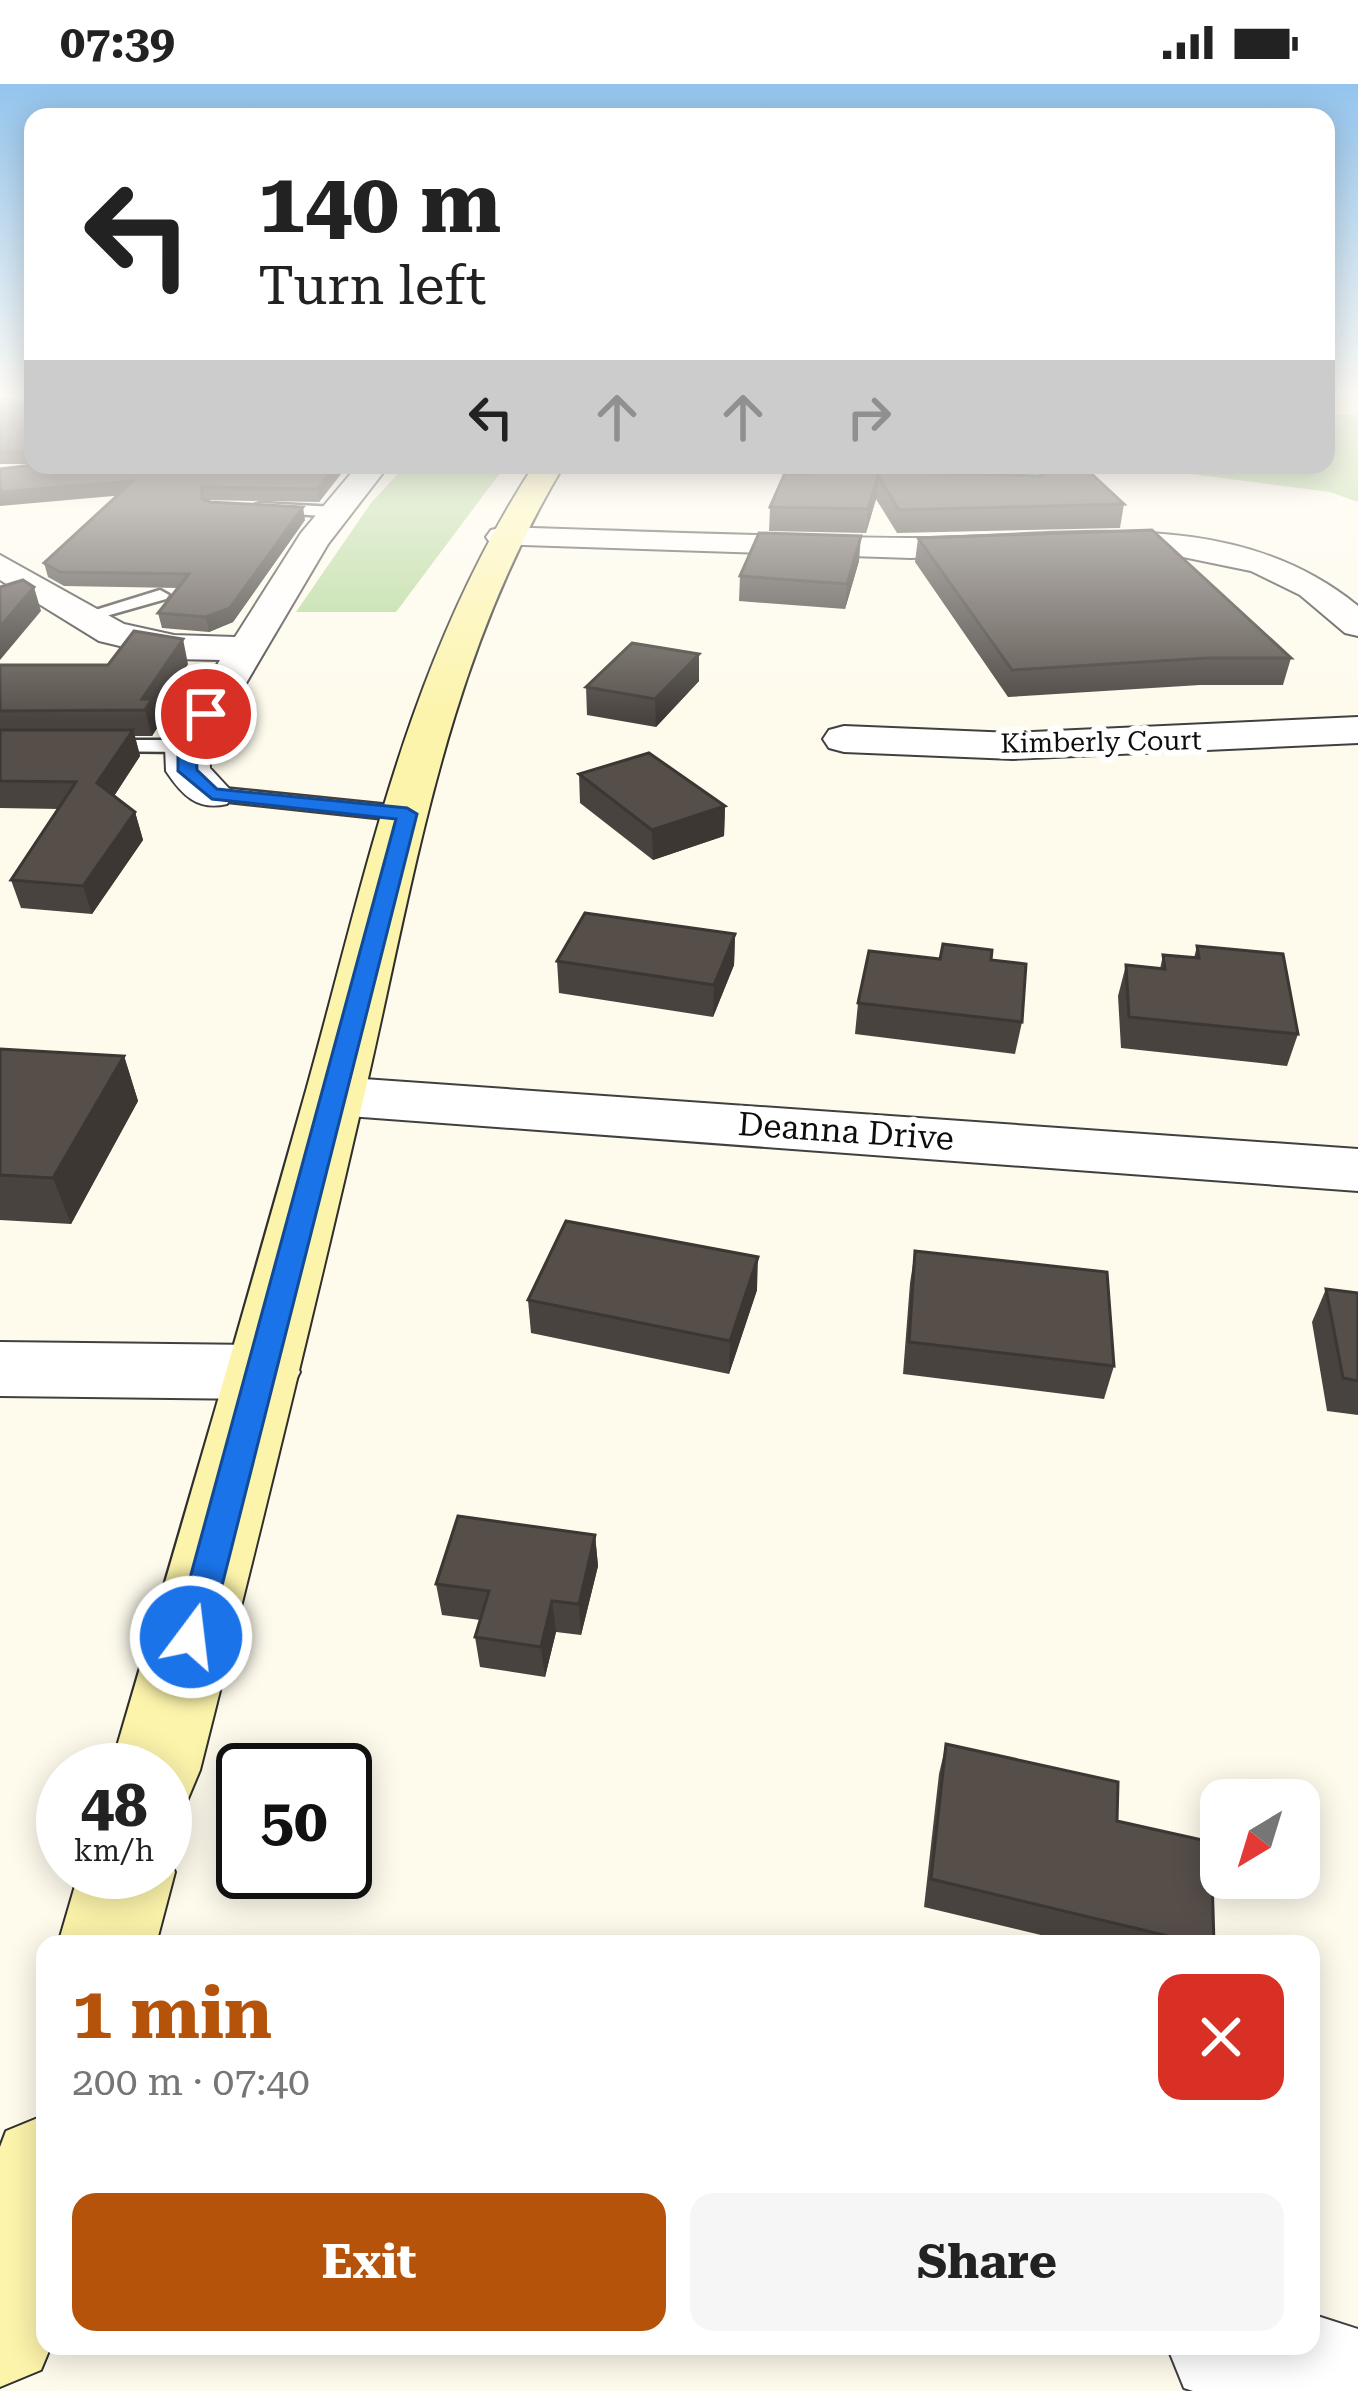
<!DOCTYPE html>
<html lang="en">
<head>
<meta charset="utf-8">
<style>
  :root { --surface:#fff; --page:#f6f6f6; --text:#222; --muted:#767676; --accent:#b45309 }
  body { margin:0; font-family:"Roboto Serif",serif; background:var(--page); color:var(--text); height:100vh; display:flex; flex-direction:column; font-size:45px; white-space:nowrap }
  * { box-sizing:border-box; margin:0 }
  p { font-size:39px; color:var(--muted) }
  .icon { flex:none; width:66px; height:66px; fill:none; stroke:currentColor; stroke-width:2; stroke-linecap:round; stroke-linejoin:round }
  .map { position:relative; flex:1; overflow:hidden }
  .details { position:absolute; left:36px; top:1851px; width:1284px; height:420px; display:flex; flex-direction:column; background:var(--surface); border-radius:24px; box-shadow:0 6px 30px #0003 }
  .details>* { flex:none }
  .guide { position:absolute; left:24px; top:24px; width:1311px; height:366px; border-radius:24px; box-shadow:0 6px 30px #0003; background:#fff; color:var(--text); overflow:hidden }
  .needle { width:78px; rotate:218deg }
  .fabs { position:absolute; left:1200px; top:1695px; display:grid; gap:24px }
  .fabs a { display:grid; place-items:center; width:120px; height:120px; border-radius:24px; background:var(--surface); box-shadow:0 6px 30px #0003; font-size:60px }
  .speed { position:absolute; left:36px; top:1659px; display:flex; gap:24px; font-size:60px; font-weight:700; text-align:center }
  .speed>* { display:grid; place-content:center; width:156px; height:156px; border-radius:50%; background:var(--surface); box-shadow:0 6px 30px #0003; line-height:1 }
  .speed small { font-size:30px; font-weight:400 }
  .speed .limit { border:6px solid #111; border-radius:18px; background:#fff; color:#111 }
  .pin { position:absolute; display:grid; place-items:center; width:102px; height:102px; color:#fff; margin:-51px; border:6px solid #fff; border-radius:50%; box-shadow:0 3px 12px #0007 }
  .me { position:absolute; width:132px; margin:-66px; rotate:15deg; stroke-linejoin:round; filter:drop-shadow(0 0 9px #0008) }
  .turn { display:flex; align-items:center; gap:42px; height:252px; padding:0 36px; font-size:54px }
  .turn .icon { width:156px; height:156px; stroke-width:2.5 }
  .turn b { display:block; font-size:84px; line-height:102px }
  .lanes { display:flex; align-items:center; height:114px; padding:0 36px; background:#0003; justify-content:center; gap:60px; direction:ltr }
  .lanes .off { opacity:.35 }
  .round { display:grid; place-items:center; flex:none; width:126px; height:126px; border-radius:24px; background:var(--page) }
  .summary { display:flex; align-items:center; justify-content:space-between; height:204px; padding:0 36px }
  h1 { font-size:72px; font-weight:700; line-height:90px; color:var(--accent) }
  .cta { display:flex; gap:24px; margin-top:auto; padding:24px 36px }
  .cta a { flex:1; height:138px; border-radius:24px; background:var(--accent); color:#fff; font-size:48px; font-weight:700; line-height:138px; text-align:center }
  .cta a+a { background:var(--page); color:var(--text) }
  .status { display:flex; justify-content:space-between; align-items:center; height:84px; padding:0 60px; background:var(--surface); direction:ltr }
  .status svg { height:33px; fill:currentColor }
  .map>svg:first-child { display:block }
  .forest { fill:#b4d798 }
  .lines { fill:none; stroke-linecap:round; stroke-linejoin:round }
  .lane-casing { stroke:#404040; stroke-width:5 }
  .street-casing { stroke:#404040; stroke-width:4 }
  .secondary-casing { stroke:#2f2f2f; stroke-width:4 }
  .lane { fill:#fff; fill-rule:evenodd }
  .street { fill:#fff; fill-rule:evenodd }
  .secondary { fill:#fcf4ab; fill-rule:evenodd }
  .wall { fill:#49433f }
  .shaded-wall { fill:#3c3733 }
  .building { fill:#554e49; stroke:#3c3733; stroke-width:3 }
  .route { fill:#1a73e8; stroke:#114b97; stroke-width:3 }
  .labels { text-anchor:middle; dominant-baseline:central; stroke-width:12; stroke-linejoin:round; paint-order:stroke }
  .far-street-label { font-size:27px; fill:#0d0d0d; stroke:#fff }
  .street-label { font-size:33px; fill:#0d0d0d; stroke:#fff }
</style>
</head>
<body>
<div class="status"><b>07:39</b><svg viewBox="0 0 49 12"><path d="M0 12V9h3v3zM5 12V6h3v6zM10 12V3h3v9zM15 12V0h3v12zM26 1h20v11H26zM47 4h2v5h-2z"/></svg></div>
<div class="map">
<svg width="1358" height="2307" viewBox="0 0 1358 2307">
  <rect width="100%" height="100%" fill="#fefbed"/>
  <!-- forest -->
  <g class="forest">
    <polygon points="1326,331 1358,331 1358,418 1330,408 1123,381 1326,381"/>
    <polygon points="406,381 506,381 396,528 296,528 371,419"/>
    <polygon points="622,381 1014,381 958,391 620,385"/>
  </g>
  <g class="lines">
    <!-- lane casing -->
    <g class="lane-casing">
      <g id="lane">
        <polygon points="260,419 336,423 344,428 336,433 254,427 254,421"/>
        <polygon points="160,506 169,511 166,515 85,538 76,532"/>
        <polygon points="93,656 187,656 198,662 187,668 85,667 82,662"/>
        <polygon points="211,703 407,723 419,730 407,737 203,715 200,710"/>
      </g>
    </g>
    <!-- street casing -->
    <g class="street-casing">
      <g id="street">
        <path d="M358,381H389L328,460L209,662L210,684L234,710L227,720C197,727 182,711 166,687L165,662L220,576L174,575L99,557L0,496V471L124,540L174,551L235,553L301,449Z"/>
        <path d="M503,443C638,447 772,453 907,454C1060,455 1229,416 1358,522V552L1345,549L1300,511L1251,487L1144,465L911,474L491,460L486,453L491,446Z"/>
        <polygon points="1358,633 1358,659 1013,675 844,668 829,664 823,655 829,646 844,642 1013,649"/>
        <polygon points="335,993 1358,1065 1358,1107 335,1031 314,1025 305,1012 314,999"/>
        <polygon points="0,1258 264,1261 290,1269 300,1288 290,1307 264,1315 0,1312"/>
        <polygon points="1311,2230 1358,2245 1358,2307 1193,2307 1184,2304 1167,2262 1311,2262"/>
      </g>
    </g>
    <!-- secondary casing -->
    <g class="secondary-casing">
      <g id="secondary">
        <path d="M534,381H564C447,576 417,781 367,999C314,1229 258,1457 200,1686L187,1717L165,1725V1686H110C177,1459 243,1231 307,1003C368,783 408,575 534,381Z"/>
        <polygon points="165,1765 175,1788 156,1860 58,1860 79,1788 165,1788"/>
        <polygon points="45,2031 45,2262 51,2262 41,2286 0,2303 0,2063 6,2047"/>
      </g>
    </g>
    <!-- lane -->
    <use href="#lane" class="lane"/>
    <!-- street -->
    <use href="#street" class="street"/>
    <!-- secondary -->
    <use href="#secondary" class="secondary"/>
  </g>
  <!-- wall -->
  <g class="wall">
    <polygon points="0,314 29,319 33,315 33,380 0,380"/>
    <polygon points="33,381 348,381 319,418 205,416 305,436 233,538 209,548 162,544 158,529 178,504 64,502 48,493 44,479 118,411"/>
    <polygon points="1039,381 1124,420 1120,444 897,449 876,415 866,449 769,447 770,423 785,389 1038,392"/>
    <polygon points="918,454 1291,574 1283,601 1200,601 1008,613 915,478"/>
    <polygon points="859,477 845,525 739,517 740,492"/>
    <polygon points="699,570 699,597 656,643 587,631 586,603"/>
    <polygon points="188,580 156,630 159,641 152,652 135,652 140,672 114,712 135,728 143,756 92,830 21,824 11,796 59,725 0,724 0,581"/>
    <polygon points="579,690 725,722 724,752 653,776 580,719"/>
    <polygon points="735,850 734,881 713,933 559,909 557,877"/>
    <polygon points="1197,862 1298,950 1287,982 1121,964 1118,912 1126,881 1160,885 1163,871 1194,874"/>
    <polygon points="940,875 991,876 1022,938 1015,970 855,950 858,919"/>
    <polygon points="0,965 124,972 138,1017 71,1140 0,1136"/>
    <polygon points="915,1167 1114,1282 1104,1315 903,1290 910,1199"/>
    <polygon points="1326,1205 1358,1209 1358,1331 1327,1327 1312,1238"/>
    <polygon points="757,1206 729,1290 531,1249 528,1216"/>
    <polygon points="595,1451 598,1482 581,1551 556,1548 545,1593 480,1583 475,1553 480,1536 442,1531 436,1500"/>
    <polygon points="946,1660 1117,1737 1214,1860 1078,1860 924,1823 939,1690"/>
  </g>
  <!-- shaded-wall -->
  <g class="shaded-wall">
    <polygon points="337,381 348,381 319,418 317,405"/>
    <polygon points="878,392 876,415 866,449 868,425"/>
    <polygon points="133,397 136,410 0,422 0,408"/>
    <polygon points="303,423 305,436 233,538 209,548 206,533"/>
    <polygon points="861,452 859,477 845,525 847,500"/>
    <polygon points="34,503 41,527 0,576 0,543"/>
    <polygon points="183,555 188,580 156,630 159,641 152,652 142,615"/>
    <polygon points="699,570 699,597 656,643 655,615"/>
    <polygon points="133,646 140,672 105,726 97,699"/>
    <polygon points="725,722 724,752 653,776 652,746"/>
    <polygon points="135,728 143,756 92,830 83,802"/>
    <polygon points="735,850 734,881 713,933 714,901"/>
    <polygon points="124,972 138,1017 71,1140 53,1094"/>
    <polygon points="758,1173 757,1206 729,1290 730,1257"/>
    <polygon points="595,1451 598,1482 581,1551 579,1520"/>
    <polygon points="552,1517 556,1548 545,1593 541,1563"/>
  </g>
  <!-- building -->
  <g class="building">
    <polygon points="0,314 29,319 33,315 33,368 0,368"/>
    <polygon points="33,381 337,381 317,405 202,403 202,415 210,418 303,423 230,524 206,533 158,529 189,490 60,488 44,479 133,397 0,408 0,385"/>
    <polygon points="1039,381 1083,382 1124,420 899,426 878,392 868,425 770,423 785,389 807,390 807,385 1042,392"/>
    <polygon points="1152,446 1291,574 1207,574 1012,586 918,454"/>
    <polygon points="759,449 861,452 847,500 740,492"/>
    <polygon points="23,496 34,503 0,543 0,503"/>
    <polygon points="134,547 183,555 142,615 152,615 145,626 0,627 0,581 108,581"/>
    <polygon points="632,559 699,570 655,615 586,603"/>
    <polygon points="0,646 133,646 97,699 135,728 83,802 11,796 76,698 0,697"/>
    <polygon points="649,669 725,722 652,746 579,690"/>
    <polygon points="585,829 735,850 714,901 557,877"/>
    <polygon points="943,860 992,866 991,876 1026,880 1022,938 858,919 869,867 940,875"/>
    <polygon points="1197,862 1283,870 1298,950 1129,933 1126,881 1165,885 1163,871 1199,874"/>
    <polygon points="0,965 124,972 53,1094 0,1091"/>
    <polygon points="566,1137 758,1173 730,1257 528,1216"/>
    <polygon points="915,1167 1107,1188 1114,1282 909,1258"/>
    <polygon points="1326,1205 1358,1209 1358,1297 1343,1294"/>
    <polygon points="458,1432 595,1451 579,1520 552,1517 541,1563 475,1553 489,1507 436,1500"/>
    <polygon points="946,1660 1118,1698 1117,1737 1211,1758 1214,1860 1201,1860 931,1795"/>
  </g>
  <!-- sky -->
  <linearGradient id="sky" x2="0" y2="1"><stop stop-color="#93c4ed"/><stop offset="0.49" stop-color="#fffdf7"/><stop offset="1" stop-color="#fffdf7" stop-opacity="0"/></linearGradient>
  <rect width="1358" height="637" fill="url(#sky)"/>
  <!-- route -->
  <polygon class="route" points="206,625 215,630 196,662 197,686 217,705 407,724 417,730 209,1553 204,1564 191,1569 179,1564 174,1553 396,735 212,715 178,687 178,662 200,626"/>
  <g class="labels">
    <!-- far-street labels -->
    <g class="far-street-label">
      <text transform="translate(1101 658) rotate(-1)">Kimberly Court</text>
    </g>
    <!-- street labels -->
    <g class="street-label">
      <text transform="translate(846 1047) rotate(4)">Deanna Drive</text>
    </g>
  </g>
</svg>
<div class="fabs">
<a><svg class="needle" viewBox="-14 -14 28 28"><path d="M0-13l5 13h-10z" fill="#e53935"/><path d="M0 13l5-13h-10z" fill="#767676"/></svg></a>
</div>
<div class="speed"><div>48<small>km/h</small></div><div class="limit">50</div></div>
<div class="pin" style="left:206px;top:630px;background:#d93025"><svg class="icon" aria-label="arrive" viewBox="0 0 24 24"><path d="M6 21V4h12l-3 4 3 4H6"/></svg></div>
<svg class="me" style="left:191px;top:1553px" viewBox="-20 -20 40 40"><circle r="17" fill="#1a73e8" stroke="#fff" stroke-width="3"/><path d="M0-11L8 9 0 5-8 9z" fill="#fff"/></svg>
<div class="guide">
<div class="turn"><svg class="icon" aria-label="left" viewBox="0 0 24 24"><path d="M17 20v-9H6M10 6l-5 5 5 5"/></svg><div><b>140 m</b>Turn left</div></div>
<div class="lanes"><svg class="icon" aria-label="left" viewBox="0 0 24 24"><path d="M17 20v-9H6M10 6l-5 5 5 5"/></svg><svg class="icon off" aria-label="ahead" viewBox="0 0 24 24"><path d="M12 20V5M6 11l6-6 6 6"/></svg><svg class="icon off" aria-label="ahead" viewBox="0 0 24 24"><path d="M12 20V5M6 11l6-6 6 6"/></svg><svg class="icon off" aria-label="right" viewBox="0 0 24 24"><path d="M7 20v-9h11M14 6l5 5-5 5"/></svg></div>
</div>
<section class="details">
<div class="summary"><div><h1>1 min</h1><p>200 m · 07:40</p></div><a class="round" style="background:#d93025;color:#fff"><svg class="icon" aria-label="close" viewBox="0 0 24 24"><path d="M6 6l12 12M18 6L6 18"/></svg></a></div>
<div class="cta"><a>Exit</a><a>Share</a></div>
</section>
</div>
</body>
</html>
